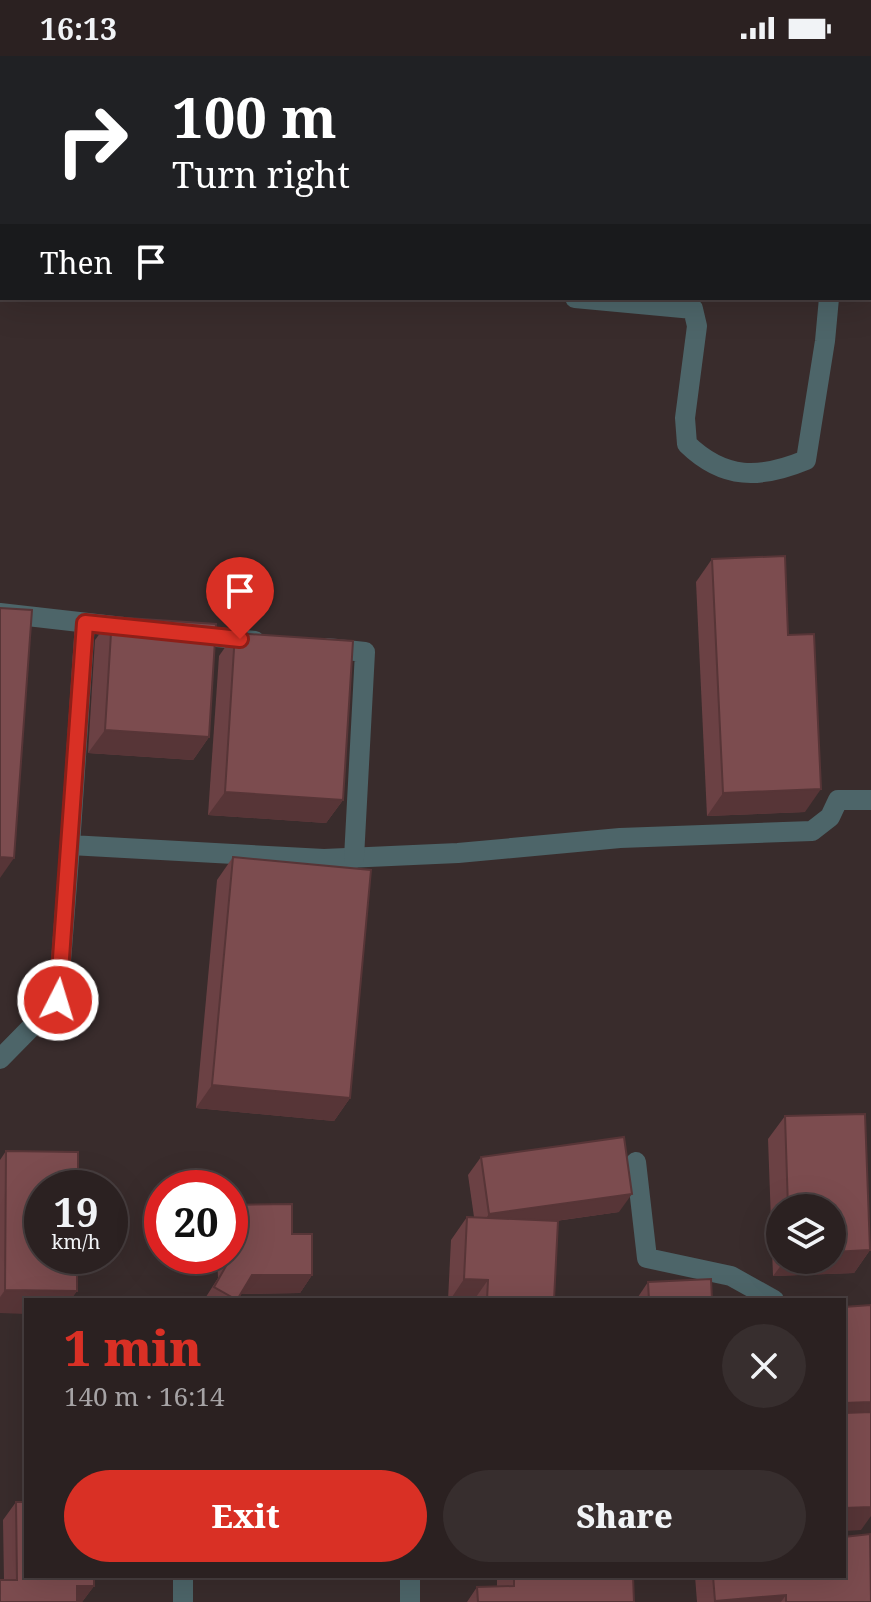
<!DOCTYPE html>
<html lang="en">
<head>
<meta charset="utf-8">
<style>
  :root { --surface:#2b2121; --page:#372e2e; --text:#f1f3f6; --muted:#a6a3a5; --line:#473e3f; --accent:#d93025 }
  body { margin:0; font-family:"Noto Serif",serif; background:var(--page); color:var(--text); height:100vh; display:flex; flex-direction:column; font-size:30px; white-space:nowrap }
  * { box-sizing:border-box; margin:0 }
  p { font-size:26px; color:var(--muted) }
  .icon { flex:none; width:44px; height:44px; fill:none; stroke:currentColor; stroke-width:2; stroke-linecap:round; stroke-linejoin:round }
  .map { position:relative; flex:1; overflow:hidden }
  .drawer { position:absolute; left:24px; top:1242px; width:822px; height:280px; display:flex; flex-direction:column; background:var(--surface); border-radius:0px; box-shadow:0 8px 32px #0002,0 0 0 2px var(--line) }
  .drawer>* { flex:none }
  .top-card { position:absolute; left:0px; top:0px; width:872px; height:244px; box-shadow:0 8px 32px #0002,0 0 0 2px var(--line); background:#202124; color:#fff; overflow:hidden }
  .fabs { position:absolute; left:766px; top:1138px; display:grid; gap:16px }
  .fabs a { display:grid; place-items:center; width:80px; height:80px; border-radius:50%; background:var(--surface); box-shadow:0 8px 32px #0002,0 0 0 2px var(--line); font-size:40px }
  .speed { position:absolute; left:24px; top:1114px; display:flex; gap:16px; font-size:40px; font-weight:700; text-align:center }
  .speed>* { display:grid; place-content:center; width:104px; height:104px; border-radius:50%; background:var(--surface); box-shadow:0 8px 32px #0002,0 0 0 2px var(--line); line-height:1 }
  .speed small { font-size:20px; font-weight:400 }
  .speed .limit { border:12px solid #d22; background:#fff; color:#111 }
  .pin { position:absolute; display:grid; place-items:center; width:68px; height:68px; color:#fff; margin:-82px -34px; border-radius:50% 50% 50% 0; rotate:-45deg; box-shadow:0 0 8px #0007 }
  .pin .icon { rotate:45deg }
  .me { position:absolute; width:88px; margin:-44px; rotate:5deg; stroke-linejoin:round; filter:drop-shadow(0 0 6px #0008) }
  .turn { display:flex; align-items:center; gap:28px; height:168px; padding:0 40px; font-size:36px }
  .turn .icon { width:104px; height:104px; stroke-width:2.5 }
  .turn b { display:block; font-size:56px; line-height:68px }
  .then { display:flex; align-items:center; height:76px; padding:0 40px; background:#0003; gap:16px; font-size:30px }
  .round { display:grid; place-items:center; flex:none; width:84px; height:84px; border-radius:42px; background:var(--page) }
  .overview { display:flex; align-items:center; justify-content:space-between; height:136px; padding:0 40px }
  h1 { font-size:48px; font-weight:800; line-height:60px; color:var(--accent) }
  .action { display:flex; gap:16px; margin-top:auto; padding:16px 40px }
  .action a { flex:1; height:92px; border-radius:48px; background:var(--accent); color:#fff; font-size:32px; font-weight:800; line-height:92px; text-align:center }
  .action a+a { background:var(--page); color:var(--text) }
  .status { display:flex; justify-content:space-between; align-items:center; height:56px; padding:0 40px; background:var(--surface); direction:ltr }
  .status svg { height:22px; fill:currentColor }
  .map>svg:first-child { display:block }
  .lines { fill:none; stroke-linecap:round; stroke-linejoin:round }
  .minor { stroke:#4d6569; stroke-width:20 }
  .wall { fill:#6b4144; fill-rule:evenodd }
  .shaded-wall { fill:#573537 }
  .building { fill:#7c4c4f; stroke:#573537; stroke-width:2 }
  .route-casing { stroke:#8d1f18; stroke-width:20 }
  .route { stroke:#d93025; stroke-width:14 }
</style>
</head>
<body>
<div class="status"><b>16:13</b><svg viewBox="0 0 49 12"><path d="M0 12V9h3v3zM5 12V6h3v6zM10 12V3h3v9zM15 12V0h3v12zM26 1h20v11H26zM47 4h2v5h-2z"/></svg></div>
<div class="map">
<svg width="871" height="1546" viewBox="0 0 871 1546">
  <rect width="100%" height="100%" fill="#392c2c"/>
  <g class="lines">
    <!-- minor -->
    <g class="minor">
      <polyline points="70,0 72,2"/>
      <polyline points="560,0 560,2"/>
      <polyline points="750,2 753,0"/>
      <path d="M575,242L693,253L697,270L685,362L687,388C724,424 760,423 806,404L825,285L829,242"/>
      <polyline points="0,557 132,572"/>
      <polyline points="85,567 70,789 324,803 458,797 620,782 812,775 830,761 838,744 871,744"/>
      <polyline points="188,578 255,585"/>
      <polyline points="327,592 365,596 354,802"/>
      <polyline points="0,1003 58,944 70,789"/>
      <polyline points="636,1106 647,1202 731,1220 774,1244"/>
      <polyline points="183,1546 183,1520"/>
      <polyline points="410,1546 410,1520"/>
    </g>
  </g>
  <!-- wall -->
  <g class="wall">
    <polygon points="712,503 788,579 805,756 707,760 696,526"/>
    <polygon points="112,561 209,681 193,704 88,697 95,584"/>
    <polygon points="235,577 343,744 326,767 208,759 219,600"/>
    <polygon points="233,801 350,1042 334,1065 196,1052 217,824"/>
    <path d="M865,1058L870,1194L854,1217L773,1220L768,1083L785,1060ZM780,1152H832V1204H780Z"/>
    <polygon points="6,1095 77,1235 70,1244 26,1244 0,1257 0,1104"/>
    <polygon points="481,1101 619,1156 556,1165 554,1244 448,1244 451,1184 467,1161 474,1161 468,1119"/>
    <polygon points="292,1178 312,1219 300,1237 241,1238 237,1244 204,1244 218,1222 217,1200 230,1200"/>
    <polygon points="648,1226 712,1244 636,1244"/>
    <polygon points="16,1446 94,1530 82,1546 0,1546 4,1524 3,1464"/>
    <polygon points="497,1520 633,1520 634,1546 467,1546 477,1531 497,1530"/>
    <polygon points="695,1520 844,1520 871,1546 697,1546"/>
  </g>
  <!-- shaded-wall -->
  <g class="shaded-wall">
    <polygon points="105,674 209,681 193,704 88,697"/>
    <polygon points="821,733 805,756 707,760 723,737"/>
    <polygon points="225,736 343,744 326,767 208,759"/>
    <polygon points="0,801 14,802 0,822"/>
    <polygon points="212,1029 350,1042 334,1065 196,1052"/>
    <polygon points="632,1138 619,1156 476,1176 489,1158"/>
    <polygon points="870,1194 854,1217 773,1220 785,1204 832,1204 832,1196"/>
    <polygon points="252,1219 312,1219 300,1237 239,1238"/>
    <polygon points="464,1223 488,1224 474,1244 450,1244"/>
    <polygon points="5,1234 77,1235 70,1244 26,1244 26,1258 0,1257 0,1241"/>
    <polygon points="871,1346 871,1366 844,1369 844,1347"/>
    <polygon points="871,1451 871,1460 861,1474 844,1475 844,1452"/>
    <polygon points="77,1530 94,1530 82,1546 65,1546"/>
    <polygon points="786,1539 781,1546 715,1546 715,1545"/>
  </g>
  <!-- building -->
  <g class="building">
    <polygon points="785,500 788,579 814,578 821,733 723,737 712,503"/>
    <polygon points="0,552 32,554 14,802 0,801"/>
    <polygon points="112,561 216,568 209,681 105,674"/>
    <polygon points="235,577 353,585 343,744 225,736"/>
    <polygon points="233,801 371,814 350,1042 212,1029"/>
    <polygon points="865,1058 870,1194 832,1196 832,1152 788,1152 785,1060"/>
    <polygon points="624,1081 632,1138 489,1158 481,1101"/>
    <polygon points="6,1095 78,1096 78,1132 42,1132 42,1200 77,1200 77,1235 5,1234"/>
    <polygon points="292,1148 292,1178 312,1178 312,1219 252,1219 237,1244 214,1231 230,1203 230,1149"/>
    <polygon points="467,1161 558,1165 554,1244 487,1244 488,1224 464,1223"/>
    <polygon points="711,1223 712,1244 649,1244 648,1226"/>
    <polygon points="871,1249 871,1346 844,1347 844,1251"/>
    <polygon points="871,1356 871,1451 844,1452 844,1357"/>
    <polygon points="16,1446 26,1446 26,1520 94,1520 94,1530 77,1530 77,1546 0,1546 0,1524 17,1524"/>
    <polygon points="870,1478 871,1546 786,1546 786,1539 715,1545 713,1520 844,1520 844,1481"/>
    <polygon points="514,1520 633,1520 634,1546 478,1546 477,1531 514,1530"/>
  </g>
  <g class="lines">
    <!-- route casing -->
    <g class="route-casing">
      <polyline id="route" points="58,944 85,567 240,583"/>
    </g>
    <!-- route -->
    <use href="#route" class="route"/>
  </g>
</svg>
<div class="fabs">
<a><svg class="icon" aria-label="layers" viewBox="0 0 24 24"><path d="M12 4l9 5-9 5-9-5zM3 14l9 5 9-5"/></svg></a>
</div>
<div class="speed"><div>19<small>km/h</small></div><div class="limit">20</div></div>
<div class="pin" style="left:240px;top:583px;background:#d93025"><svg class="icon" aria-label="arrive" viewBox="0 0 24 24"><path d="M6 21V4h12l-3 4 3 4H6"/></svg></div>
<svg class="me" style="left:58px;top:944px" viewBox="-20 -20 40 40"><circle r="17" fill="#d93025" stroke="#fff" stroke-width="3"/><path d="M0-11L8 9 0 5-8 9z" fill="#fff"/></svg>
<div class="top-card">
<div class="turn"><svg class="icon" aria-label="right" viewBox="0 0 24 24"><path d="M7 20v-9h11M14 6l5 5-5 5"/></svg><div><b>100 m</b>Turn right</div></div>
<div class="then">Then<svg class="icon" aria-label="arrive" viewBox="0 0 24 24"><path d="M6 21V4h12l-3 4 3 4H6"/></svg></div>
</div>
<section class="drawer">
<div class="overview"><div><h1>1 min</h1><p>140 m · 16:14</p></div><a class="round"><svg class="icon" aria-label="close" viewBox="0 0 24 24"><path d="M6 6l12 12M18 6L6 18"/></svg></a></div>
<div class="action"><a>Exit</a><a>Share</a></div>
</section>
</div>
</body>
</html>
